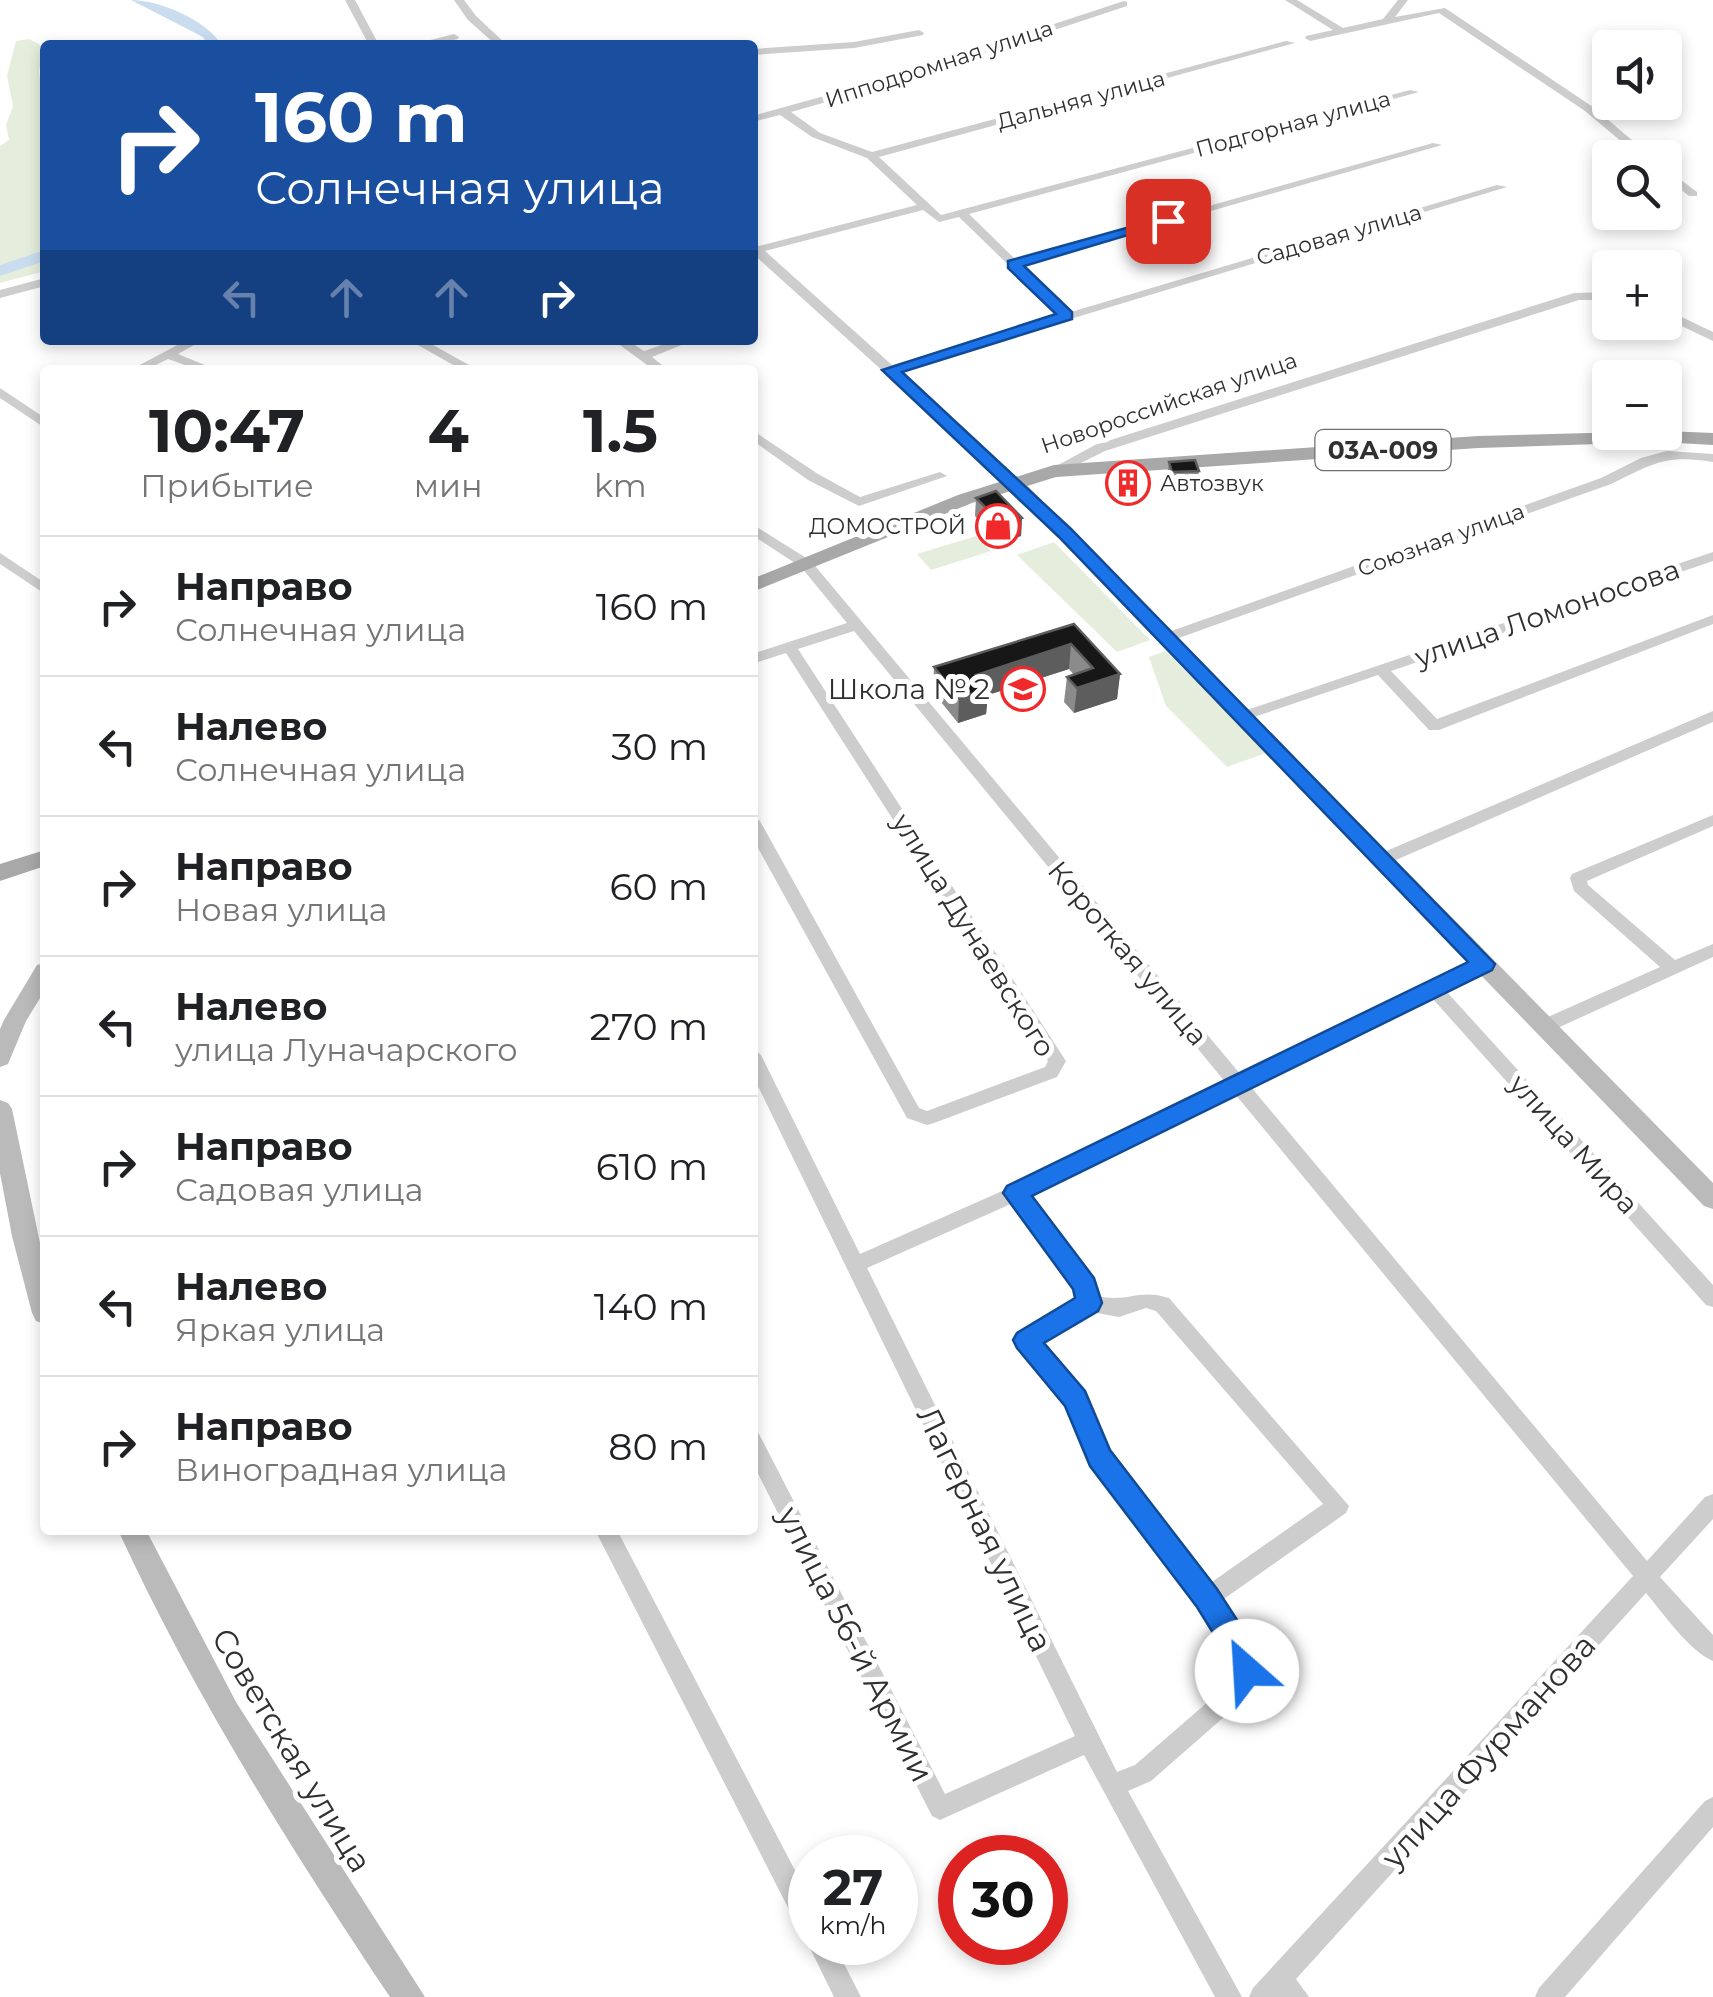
<!DOCTYPE html>
<html lang="ru">
<head>
<meta charset="utf-8">
<style>
  :root { --surface:#fff; --page:#f2f2f2; --text:#202124; --muted:#757577; --line:#e0e0e0 }
  body { margin:0; font-family:Montserrat,sans-serif; background:var(--page); color:var(--text); height:100vh; display:flex; flex-direction:column; font-size:38px; white-space:nowrap }
  * { box-sizing:border-box; margin:0 }
  p { font-size:32px; color:var(--muted) }
  .icon { flex:none; width:55px; height:55px; fill:none; stroke:currentColor; stroke-width:2; stroke-linecap:round; stroke-linejoin:round }
  .map { position:relative; flex:1; overflow:hidden }
  .details { position:absolute; left:40px; top:365px; width:718px; height:1170px; display:flex; flex-direction:column; background:var(--surface); border-radius:10px; box-shadow:0 5px 15px #0003 }
  .details>* { flex:none }
  .guide { position:absolute; left:40px; top:40px; width:718px; height:305px; border-radius:10px; box-shadow:0 5px 15px #0003; background:#1a4fa0; color:#fff; overflow:hidden }
  .fabs { position:absolute; left:1592px; top:30px; display:grid; gap:20px }
  .fabs a { display:grid; place-items:center; width:90px; height:90px; border-radius:10px; background:var(--surface); box-shadow:0 5px 15px #0003; font-size:50px }
  .speed { position:absolute; left:788px; top:1835px; display:flex; gap:20px; font-size:50px; font-weight:700; text-align:center }
  .speed>* { display:grid; place-content:center; width:130px; height:130px; border-radius:50%; background:var(--surface); box-shadow:0 5px 15px #0003; line-height:1 }
  .speed small { font-size:25px; font-weight:400 }
  .speed .limit { border:15px solid #d22; background:#fff; color:#111 }
  .pin { position:absolute; display:grid; place-items:center; width:85px; height:85px; color:#fff; margin:-42px; border-radius:20px; box-shadow:0 5px 15px #0006 }
  .me { position:absolute; width:110px; margin:-55px; rotate:334deg; stroke-linejoin:round; filter:drop-shadow(0 0 8px #0008) }
  .turn { display:flex; align-items:center; gap:35px; height:210px; padding:0 50px; font-size:45px }
  .turn .icon { width:130px; height:130px; stroke-width:2.5 }
  .turn b { display:block; font-size:70px; line-height:85px }
  .lanes { display:flex; align-items:center; height:95px; padding:0 50px; background:#0003; justify-content:center; gap:50px; direction:ltr }
  .lanes .off { opacity:.35 }
  .eta { display:flex; justify-content:space-evenly; align-items:center; height:170px; text-align:center }
  .eta b { font-size:60px; font-weight:700; line-height:70px }
  ul { padding:0; list-style:none }
  li { display:flex; align-items:center; gap:30px; height:140px; padding:0 50px; border-top:2px solid var(--line) }
  li div { flex:1 }
  li b { display:block; font-size:38px }
  li em { font-style:normal }
  .map>svg:first-child { display:block }
  .green { fill:#e5eedd }
  .lines { fill:none; stroke-linecap:round; stroke-linejoin:round }
  .river { fill:#c9ddef; fill-rule:evenodd }
  .minor { fill:#cdcdcd; fill-rule:evenodd }
  .secondary { fill:#bababa; fill-rule:evenodd }
  .primary { fill:#a8a8a8; fill-rule:evenodd }
  .wall { fill:#8b8b8b }
  .shaded-wall { fill:#5d5d5d }
  .building { fill:#171717; stroke:#5d5d5d; stroke-width:2.5 }
  .route { fill:#1a73e8; stroke:#114b97; stroke-width:2.5 }
  .labels { text-anchor:middle; dominant-baseline:central; stroke-width:10; stroke-linejoin:round; paint-order:stroke }
  .far-street-label { font-size:22px; fill:#303030; stroke:#fff }
  .far-poi-label { font-size:22px; fill:#303030; stroke:#fff; text-anchor:start }
  .shield { fill:#fff; stroke:#6e6e6e; stroke-width:2.5 }
  .shield-label { font-size:25px; font-weight:bold; fill:#303030 }
  .street-label { font-size:28px; fill:#303030; stroke:#fff }
  .poi-label { font-size:28px; fill:#303030; stroke:#fff; text-anchor:end }
  .near-street-label { font-size:32px; fill:#303030; stroke:#fff }
</style>
</head>
<body>
<div class="map">
<svg width="1713" height="1997" viewBox="0 0 1713 1997">
  <rect width="100%" height="100%" fill="#fff"/>
  <!-- green -->
  <g class="green">
    <polygon points="29,39 39,44 44,53 39,70 45,130 45,271 0,283 0,146 9,140 6,125 13,106 7,76 16,41"/>
    <polygon points="976,536 991,551 931,570 917,554"/>
    <polygon points="1054,542 1150,640 1117,652 1017,555"/>
    <polygon points="1166,651 1266,753 1227,767 1166,706 1149,657"/>
  </g>
  <g class="lines">
    <!-- river -->
    <g class="river">
      <path d="M131,0C160,0 206,20 222,45H208L203,37Z"/>
      <polygon points="45,250 45,261 0,276 0,265"/>
    </g>
    <!-- minor -->
    <g class="minor">
      <polygon points="345,0 355,0 379,45 369,45"/>
      <polygon points="454,0 464,0 476,16 507,45 496,45 468,20"/>
      <polygon points="1285,0 1297,0 1343,28 1383,19 1398,0 1408,0 1395,17 1445,8 1593,107 1653,158 1641,158 1585,111 1439,13 1310,41 1305,38 1306,36 1333,30"/>
      <path d="M1124,1L1127,2V6L897,82L791,112L820,133L872,152L1286,41L1295,43L879,157L941,215L1410,90L1419,92L969,214L1016,260L1433,143L1442,145L1022,265L1071,312L1497,185L1507,187L899,371L1018,478L1020,481L1013,485L1008,484L752,253V243L759,246L917,205L867,158L812,137L780,115L752,122V116L889,78ZM923,210L939,222L959,217L1060,315L892,365L765,251Z"/>
      <polygon points="919,30 924,33 923,35 854,48 752,55 752,49 854,42"/>
      <polygon points="454,34 459,37 458,39 430,45 411,45"/>
      <polygon points="1665,168 1697,192 1697,196 1689,196 1665,177"/>
      <polygon points="45,278 45,286 0,298 0,290"/>
      <polygon points="1610,292 1610,300 1579,300 1105,451 1059,474 1049,474 1047,471 1095,445 1574,293"/>
      <polygon points="1665,309 1713,332 1713,341 1665,318"/>
      <polygon points="187,340 203,340 178,354 217,370 199,370 168,359 146,370 130,370"/>
      <polygon points="409,340 424,340 478,370 462,370"/>
      <polygon points="613,340 627,340 644,351 676,340 694,340 652,357 668,370 654,370"/>
      <polygon points="0,388 45,418 45,428 0,398"/>
      <polygon points="752,430 818,474 860,497 940,472 947,476 859,506 808,480 752,440"/>
      <path d="M1667,451L1713,454V462C1664,454 1653,464 1611,484L1173,640H1163L1161,637L1163,634L1601,478L1641,458Z"/>
      <path d="M752,524L811,561L1241,1075L1478,961H1490L1493,965L1490,969L1446,991L1713,1285V1307L1706,1305L1432,998L1251,1087L1647,1561L1705,1497L1713,1494V1519L1660,1577L1713,1635V1661C1689,1651 1663,1613 1646,1593L1296,1979L1309,1997H1249L1253,1988L1633,1576L1235,1094L1029,1195L1092,1280L1097,1296C1129,1303 1138,1288 1169,1298L1349,1506L1346,1513L1221,1601L1253,1652L1258,1671L1248,1696L1151,1781L1128,1791L1242,1997H1215L1084,1755L940,1820L932,1816L752,1462V1431L759,1434L945,1794L1075,1736L752,1074V1048L761,1055L860,1254L1009,1188L1226,1083L854,631L798,649L1066,1061L1057,1077L934,1123L927,1125L907,1118L752,837V816L760,821L919,1108L927,1111L1045,1067L1048,1061L786,653L752,664V654L847,623L801,567L752,535ZM1013,1203L1076,1289L1078,1299L1019,1335L1016,1341L1068,1404L1093,1464L1199,1605L1232,1656L1236,1671L1232,1681L1135,1765L1117,1772L867,1268ZM1146,1308L1156,1311L1323,1504L1209,1584L1108,1451L1083,1393L1040,1343L1091,1312L1119,1317Z"/>
      <polygon points="1713,552 1713,561 1391,671 1437,719 1713,615 1713,624 1439,730 1429,730 1378,675 1251,718 1246,720 1238,715 1241,712"/>
      <polygon points="0,553 45,583 45,594 0,564"/>
      <polygon points="1713,711 1713,722 1389,863 1383,865 1375,859 1377,855"/>
      <polygon points="1713,815 1713,826 1587,881 1588,885 1675,960 1713,944 1713,957 1551,1031 1539,1031 1536,1026 1539,1021 1660,967 1574,891 1570,878 1572,874"/>
      <polygon points="595,1530 617,1530 810,1899 810,1942 833,1942 861,1997 834,1997 807,1942 809,1936 801,1933"/>
      <polygon points="1713,1797 1713,1827 1565,1997 1535,1997 1539,1988 1705,1801"/>
    </g>
    <!-- secondary -->
    <g class="secondary">
      <polygon points="1013,476 1019,477 1713,1183 1713,1209 1704,1206 1007,485 1007,477"/>
      <polygon points="45,963 45,990 26,1021 8,1064 0,1067 0,1029 4,1020 37,965"/>
      <polygon points="0,1100 8,1103 12,1109 45,1267 45,1324 36,1321 32,1313 12,1236 0,1173"/>
      <path d="M118,1530H146L236,1702L425,1997H390C289,1846 194,1695 118,1530Z"/>
    </g>
    <!-- primary -->
    <g class="primary">
      <polygon points="1665,431 1713,433 1713,445 1660,442 1478,448 1056,477 972,503 752,592 752,579 958,495 1054,465 1478,436"/>
      <polygon points="45,850 45,866 0,881 0,864"/>
    </g>
  </g>
  <!-- wall -->
  <g class="wall">
    <polygon points="1169,462 1199,471 1197,483 1171,485 1167,474"/>
    <polygon points="976,498 1022,518 1021,536 1001,542 975,516"/>
    <polygon points="1074,624 1120,674 1117,699 1074,713 1064,702 1067,677 1074,675 1069,669 988,695 986,714 958,723 933,692 934,667"/>
  </g>
  <!-- shaded-wall -->
  <g class="shaded-wall">
    <polygon points="1022,518 1021,536 1001,542 1002,524"/>
    <polygon points="1071,644 1069,669 988,695 986,714 958,723 959,698 976,675"/>
    <polygon points="1120,674 1117,699 1074,713 1077,688"/>
  </g>
  <!-- building -->
  <g class="building">
    <polygon points="1195,460 1199,471 1172,472 1169,462"/>
    <polygon points="996,491 1022,518 1002,524 976,498"/>
    <polygon points="1074,624 1120,674 1077,688 1067,677 1093,668 1071,644 976,675 988,689 959,698 934,667"/>
  </g>
  <!-- route -->
  <polygon class="route" points="1162,218 1175,221 1024,266 1072,312 1072,319 902,372 1071,529 1495,964 1492,970 1032,1196 1094,1278 1102,1303 1098,1311 1044,1343 1085,1391 1110,1450 1217,1589 1252,1643 1261,1671 1257,1681 1247,1685 1236,1681 1228,1657 1197,1607 1090,1466 1065,1406 1017,1348 1013,1340 1017,1333 1075,1298 1073,1289 1003,1193 1007,1186 1468,962 1059,537 882,370 1056,314 1008,268 1008,261"/>
  <!-- icons -->
  <defs>
    <g id="building-ring" transform="scale(2.25)"><circle r="9.5" fill="#fff" stroke="#f1292a" stroke-width="1.5"/><path d="M-4-6H4V6H1V3H-1V6H-4ZM-2.5-4.3h1.7v1.8h-1.7ZM.8-4.3h1.7v1.8H.8ZM-2.5-1h1.7V.8h-1.7ZM.8-1h1.7V.8H.8Z" fill="#f1292a"/></g>
    <g id="shop-ring" transform="scale(2.25)"><circle r="9.5" fill="#fff" stroke="#f1292a" stroke-width="1.5"/><path d="M-5-2.5h2.3a2.7 3.5 0 0 1 5.4 0H5L5.5 6h-11ZM-1.5-2.5h3a1.5 2.3 0 0 0-3 0Z" fill="#f1292a"/></g>
    <g id="school-ring" transform="scale(2.25)"><circle r="9.5" fill="#fff" stroke="#f1292a" stroke-width="1.5"/><path d="M0-5L7-2L0 1L-7-2ZM-4 1L0 2.5L4 1V4Q0 6-4 4Z" fill="#f1292a"/></g>
  </defs>
  <g fill-rule="evenodd">
    <use href="#building-ring" x="1128" y="483"/>
    <use href="#shop-ring" x="998" y="526"/>
    <use href="#school-ring" x="1023" y="689"/>
  </g>
  <g class="labels">
    <!-- far-street labels -->
    <g class="far-street-label">
      <text transform="translate(939 64) rotate(-18)">Ипподромная улица</text>
      <text transform="translate(1081 100) rotate(-15)">Дальняя улица</text>
      <text transform="translate(1293 124) rotate(-15)">Подгорная улица</text>
      <text transform="translate(1339 235) rotate(-16)">Садовая улица</text>
      <text transform="translate(1169 403) rotate(-19)">Новороссийская улица</text>
      <text transform="translate(1441 540) rotate(-20)">Союзная улица</text>
    </g>
    <!-- far-poi labels -->
    <g class="far-poi-label">
      <text x="1160" y="483">Автозвук</text>
      <text x="966" y="526" text-anchor="end">ДОМОСТРОЙ</text>
    </g>
    <!-- shield labels -->
    <rect class="shield" x="1315.5" y="430" width="135" height="40" rx="8"/>
    <g class="shield-label">
      <text x="1383" y="450">03А-009</text>
    </g>
    <!-- street labels -->
    <g class="street-label">
      <text transform="translate(1547 613) rotate(-19)">улица Ломоносова</text>
      <text transform="translate(974 935) rotate(58)">улица Дунаевского</text>
      <text transform="translate(1128 953) rotate(50)">Короткая улица</text>
      <text transform="translate(1574 1144) rotate(48)">улица Мира</text>
    </g>
    <!-- poi labels -->
    <g class="poi-label">
      <text x="990" y="689">Школа № 2</text>
    </g>
    <!-- near-street labels -->
    <g class="near-street-label">
      <text transform="translate(985 1529) rotate(64)">Лагерная улица</text>
      <text transform="translate(856 1644) rotate(63)">улица 56-й Армии</text>
      <text transform="translate(292 1750) rotate(59)">Советская улица</text>
      <text transform="translate(1488 1751) rotate(-48)">улица Фурманова</text>
    </g>
  </g>
</svg>
<div class="fabs">
<a><svg class="icon" aria-label="sound" viewBox="0 0 24 24"><path d="M4 9h4l5-4v14l-5-4H4zM17 9q2 3 0 6"/></svg></a>
<a><svg class="icon" aria-label="search" viewBox="0 0 24 24"><circle cx="10" cy="10" r="6"/><path d="M15 15l6 6"/></svg></a>
<a>+</a>
<a>−</a>
</div>
<div class="speed"><div>27<small>km/h</small></div><div class="limit">30</div></div>
<div class="pin" style="left:1168px;top:221px;background:#d93025"><svg class="icon" aria-label="arrive" viewBox="0 0 24 24"><path d="M6 21V4h12l-3 4 3 4H6"/></svg></div>
<svg class="me" style="left:1247px;top:1671px" viewBox="-20 -20 40 40"><circle r="19" fill="#fff"/><path d="M0-13L10 11 0 6-10 11z" fill="#1a73e8"/></svg>
<div class="guide">
<div class="turn"><svg class="icon" aria-label="right" viewBox="0 0 24 24"><path d="M7 20v-9h11M14 6l5 5-5 5"/></svg><div><b>160 m</b>Солнечная улица</div></div>
<div class="lanes"><svg class="icon off" aria-label="left" viewBox="0 0 24 24"><path d="M17 20v-9H6M10 6l-5 5 5 5"/></svg><svg class="icon off" aria-label="ahead" viewBox="0 0 24 24"><path d="M12 20V5M6 11l6-6 6 6"/></svg><svg class="icon off" aria-label="ahead" viewBox="0 0 24 24"><path d="M12 20V5M6 11l6-6 6 6"/></svg><svg class="icon" aria-label="right" viewBox="0 0 24 24"><path d="M7 20v-9h11M14 6l5 5-5 5"/></svg></div>
</div>
<section class="details">
<div class="eta">
<div><b>10:47</b><p>Прибытие</p></div>
<div><b>4</b><p>мин</p></div>
<div><b>1.5</b><p>km</p></div>
</div>
<ul>
<li><svg class="icon" aria-label="right" viewBox="0 0 24 24"><path d="M7 20v-9h11M14 6l5 5-5 5"/></svg><div><b>Направо</b><p>Солнечная улица</p></div><em>160 m</em></li>
<li><svg class="icon" aria-label="left" viewBox="0 0 24 24"><path d="M17 20v-9H6M10 6l-5 5 5 5"/></svg><div><b>Налево</b><p>Солнечная улица</p></div><em>30 m</em></li>
<li><svg class="icon" aria-label="right" viewBox="0 0 24 24"><path d="M7 20v-9h11M14 6l5 5-5 5"/></svg><div><b>Направо</b><p>Новая улица</p></div><em>60 m</em></li>
<li><svg class="icon" aria-label="left" viewBox="0 0 24 24"><path d="M17 20v-9H6M10 6l-5 5 5 5"/></svg><div><b>Налево</b><p>улица Луначарского</p></div><em>270 m</em></li>
<li><svg class="icon" aria-label="right" viewBox="0 0 24 24"><path d="M7 20v-9h11M14 6l5 5-5 5"/></svg><div><b>Направо</b><p>Садовая улица</p></div><em>610 m</em></li>
<li><svg class="icon" aria-label="left" viewBox="0 0 24 24"><path d="M17 20v-9H6M10 6l-5 5 5 5"/></svg><div><b>Налево</b><p>Яркая улица</p></div><em>140 m</em></li>
<li><svg class="icon" aria-label="right" viewBox="0 0 24 24"><path d="M7 20v-9h11M14 6l5 5-5 5"/></svg><div><b>Направо</b><p>Виноградная улица</p></div><em>80 m</em></li>
</ul>
</section>
</div>
</body>
</html>
